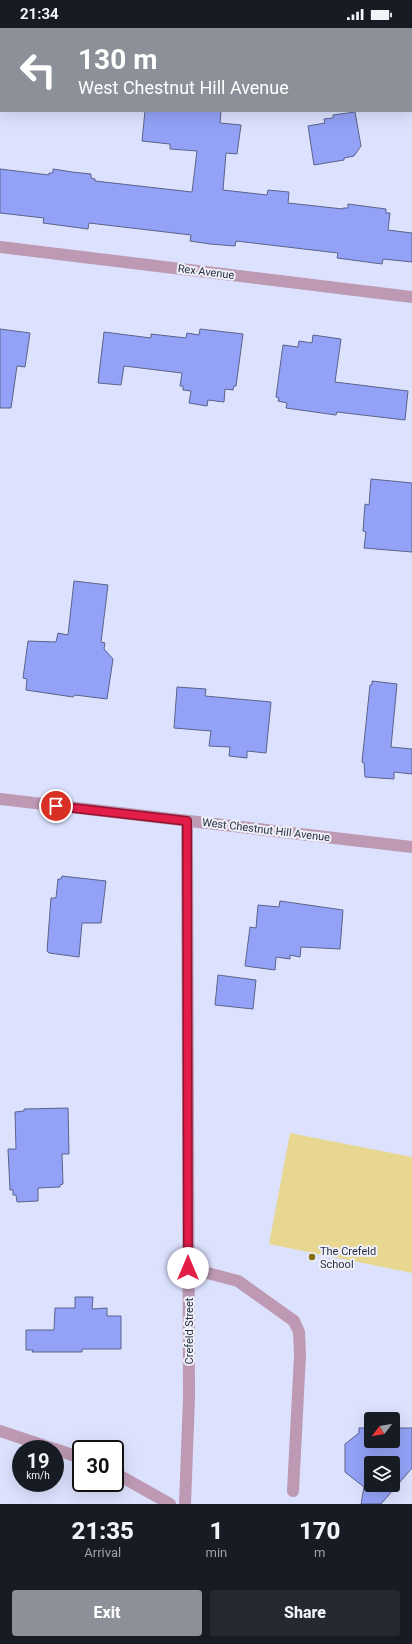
<!DOCTYPE html>
<html lang="en">
<head>
<meta charset="utf-8">
<style>
  :root { --surface:#171b24; --page:#242831; --text:#f1f3f6; --muted:#9ea1a6; --accent:#8c9099 }
  body { margin:0; font-family:Roboto,sans-serif; background:var(--page); color:var(--text); height:100vh; display:flex; flex-direction:column; font-size:15px; white-space:nowrap }
  * { box-sizing:border-box; margin:0 }
  p { font-size:13px; color:var(--muted) }
  .icon { flex:none; width:22px; height:22px; fill:none; stroke:currentColor; stroke-width:2; stroke-linecap:round; stroke-linejoin:round }
  .map { position:relative; height:1476px; overflow:hidden }
  .sheet { display:flex; flex-direction:column; background:var(--surface); flex:1 }
  .sheet>* { flex:none }
  .guide { position:absolute; left:0px; top:0px; width:412px; height:84px; box-shadow:0 4px 16px #0002; background:#8c9099; color:#fff; overflow:hidden }
  .needle { width:26px; rotate:239deg }
  .fabs { position:absolute; left:364px; top:1384px; display:grid; gap:8px }
  .fabs a { display:grid; place-items:center; width:36px; height:36px; border-radius:4px; background:var(--surface); box-shadow:0 4px 16px #0002; font-size:20px }
  .speed { position:absolute; left:12px; top:1412px; display:flex; gap:8px; font-size:20px; font-weight:700; text-align:center }
  .speed>* { display:grid; place-content:center; width:52px; height:52px; border-radius:50%; background:var(--surface); box-shadow:0 4px 16px #0002; line-height:1 }
  .speed small { font-size:10px; font-weight:400 }
  .speed .limit { border:2px solid #111; border-radius:6px; background:#fff; color:#111 }
  .pin { position:absolute; display:grid; place-items:center; width:34px; height:34px; color:#fff; margin:-17px; border:2px solid #fff; border-radius:50%; box-shadow:0 1px 4px #0007 }
  .me { position:absolute; width:44px; margin:-22px; rotate:0deg; stroke-linejoin:round; filter:drop-shadow(0 0 3px #0008) }
  .turn { display:flex; align-items:center; gap:14px; height:84px; padding:0 12px; font-size:18px }
  .turn .icon { width:52px; height:52px; stroke-width:2.5 }
  .turn b { display:block; font-size:28px; line-height:34px }
  .eta { display:flex; justify-content:space-evenly; align-items:center; height:68px; text-align:center }
  .eta b { font-size:24px; font-weight:800; line-height:28px }
  .action { display:flex; gap:8px; margin-top:auto; padding:8px 12px }
  .action a { flex:1; height:46px; border-radius:4px; background:var(--accent); color:#fff; font-size:16px; font-weight:800; line-height:46px; text-align:center }
  .action a+a { background:var(--page); color:var(--text) }
  .status { display:flex; justify-content:space-between; align-items:center; height:28px; padding:0 20px; background:var(--surface); direction:ltr }
  .status svg { height:11px; fill:currentColor }
  .map>svg:first-child { display:block }
  .green { fill:#e8d791 }
  .building { fill:#93a2f6; stroke:#5b638b; fill-rule:evenodd }
  .lines { fill:none; stroke-linecap:round; stroke-linejoin:round }
  .minor { stroke:#bd99b3; stroke-width:12 }
  .route-casing { stroke:#92132f; stroke-width:10 }
  .route { stroke:#e11d48; stroke-width:7 }
  .poi-dot { fill:#826e0b; stroke:#eef0fa; stroke-width:1.5 }
  .labels { text-anchor:middle; dominant-baseline:central; stroke-width:4; stroke-linejoin:round; paint-order:stroke }
  .street-label { font-size:11px; fill:#2d3143; stroke:#eef0fa }
  .poi-label { font-size:11px; fill:#2d3143; stroke:#eef0fa; text-anchor:start }
</style>
</head>
<body>
<div class="status"><b>21:34</b><svg viewBox="0 0 49 12"><path d="M0 12V9h3v3zM5 12V6h3v6zM10 12V3h3v9zM15 12V0h3v12zM26 1h20v11H26zM47 4h2v5h-2z"/></svg></div>
<div class="map">
<svg width="412" height="1476" viewBox="0 0 412 1476">
  <rect width="100%" height="100%" fill="#dce2fe"/>
  <!-- green -->
  <polygon class="green" points="290,1105 412,1129 412,1245 269,1216"/>
  <!-- building -->
  <g class="building">
    <polygon points="145,83 221,83 220,95 241,97 237,126 226,125 223,162 267,167 268,162 289,164 288,175 343,181 343,180 348,180 348,176 386,181 386,185 390,185 388,202 412,205 412,234 383,231 382,236 337,230 338,225 236,213 235,218 210,216 190,213 191,207 89,195 88,201 43,195 44,190 0,185 0,141 49,147 49,145 53,145 53,141 72,144 91,146 91,150 95,151 95,153 192,164 197,123 170,121 170,116 142,113"/>
    <polygon points="355,84 361,118 354,128 344,130 344,132 314,137 308,98 325,95 324,91 333,90 333,87"/>
    <polygon points="0,301 30,305 25,339 17,338 11,380 0,380"/>
    <polygon points="200,301 243,306 236,358 234,358 233,362 225,361 224,374 208,372 207,378 189,375 191,363 183,362 183,358 180,358 182,345 124,338 121,357 98,355 104,304 151,310 151,306 186,310 187,305 199,307"/>
    <polygon points="313,307 341,311 335,354 408,363 405,392 337,384 336,387 286,380 287,375 278,373 279,370 276,369 283,317 298,319 299,313 312,315"/>
    <polygon points="371,451 412,455 412,524 364,520 366,504 363,503 365,476 369,477"/>
    <polygon points="74,553 108,557 101,614 105,615 104,621 113,631 107,671 75,667 73,669 26,662 27,651 23,650 28,613 56,614 58,605 68,607"/>
    <polygon points="372,653 397,656 391,719 412,721 412,746 394,744 394,751 365,749 364,735 362,734 370,657 372,657"/>
    <polygon points="177,659 206,661 205,668 271,674 266,725 247,723 247,730 229,728 230,719 209,718 211,703 174,700"/>
    <polygon points="62,848 106,853 101,895 82,895 79,929 49,925 47,923 51,870 56,870 58,851 61,851"/>
    <polygon points="280,873 343,882 340,921 301,919 300,929 290,927 290,931 276,929 275,942 245,938 250,899 256,900 258,877 279,879"/>
    <polygon points="218,947 256,952 253,981 215,977"/>
    <polygon points="68,1080 69,1126 62,1126 63,1156 60,1157 60,1159 38,1160 38,1173 17,1174 16,1167 13,1167 13,1162 10,1162 8,1121 16,1121 15,1084 24,1083 24,1081"/>
    <polygon points="75,1269 93,1269 92,1281 107,1280 107,1288 121,1288 121,1321 82,1321 82,1324 32,1324 33,1322 26,1322 26,1302 54,1302 55,1280 75,1280"/>
    <path d="M359,1400H371V1413H393V1400H412V1440L381,1476H361L364,1459L345,1444V1416L359,1405ZM371,1435H393V1457H371Z"/>
  </g>
  <g class="lines">
    <!-- minor -->
    <g class="minor">
      <polyline points="0,8 1,8"/>
      <polyline points="411,58 412,58"/>
      <polyline points="0,219 412,269"/>
      <polyline points="0,771 412,819"/>
      <polyline points="188,1240 238,1253 294,1293 299,1304 300,1327 293,1463"/>
      <polyline points="0,1403 54,1421"/>
      <polyline points="55,1421 81,1430"/>
      <polyline points="115,1445 170,1476"/>
      <polyline points="185,1476 189,1370 187,793"/>
    </g>
  </g>
  <g class="lines">
    <!-- route casing -->
    <g class="route-casing">
      <polyline id="route" points="56,778 187,793 188,1240"/>
    </g>
    <!-- route -->
    <use href="#route" class="route"/>
  </g>
  <!-- markers -->
  <circle class="poi-dot" cx="312" cy="1229" r="4"/>
  <g class="labels">
    <!-- street labels -->
    <g class="street-label">
      <text transform="translate(206 244) rotate(7)">Rex Avenue</text>
      <text transform="translate(266 802) rotate(7)">West Chestnut Hill Avenue</text>
      <text transform="translate(189 1303) rotate(-90)">Crefeld Street</text>
    </g>
    <!-- poi labels -->
    <g class="poi-label">
      <text x="320" y="1223">The Crefeld<tspan x="320" dy="13">School</tspan></text>
    </g>
  </g>
</svg>
<div class="fabs">
<a><svg class="needle" viewBox="-14 -14 28 28"><path d="M0-13l5 13h-10z" fill="#e53935"/><path d="M0 13l5-13h-10z" fill="#9ea1a6"/></svg></a>
<a><svg class="icon" aria-label="layers" viewBox="0 0 24 24"><path d="M12 4l9 5-9 5-9-5zM3 14l9 5 9-5"/></svg></a>
</div>
<div class="speed"><div>19<small>km/h</small></div><div class="limit">30</div></div>
<div class="pin" style="left:56px;top:778px;background:#d93025"><svg class="icon" aria-label="arrive" viewBox="0 0 24 24"><path d="M6 21V4h12l-3 4 3 4H6"/></svg></div>
<svg class="me" style="left:188px;top:1240px" viewBox="-20 -20 40 40"><circle r="19" fill="#fff"/><path d="M0-13L10 11 0 6-10 11z" fill="#e11d48"/></svg>
<div class="guide">
<div class="turn"><svg class="icon" aria-label="left" viewBox="0 0 24 24"><path d="M17 20v-9H6M10 6l-5 5 5 5"/></svg><div><b>130 m</b>West Chestnut Hill Avenue</div></div>
</div>
</div>
<section class="sheet">
<div class="eta">
<div><b>21:35</b><p>Arrival</p></div>
<div><b>1</b><p>min</p></div>
<div><b>170</b><p>m</p></div>
</div>
<div class="action"><a>Exit</a><a>Share</a></div>
</section>
</body>
</html>
